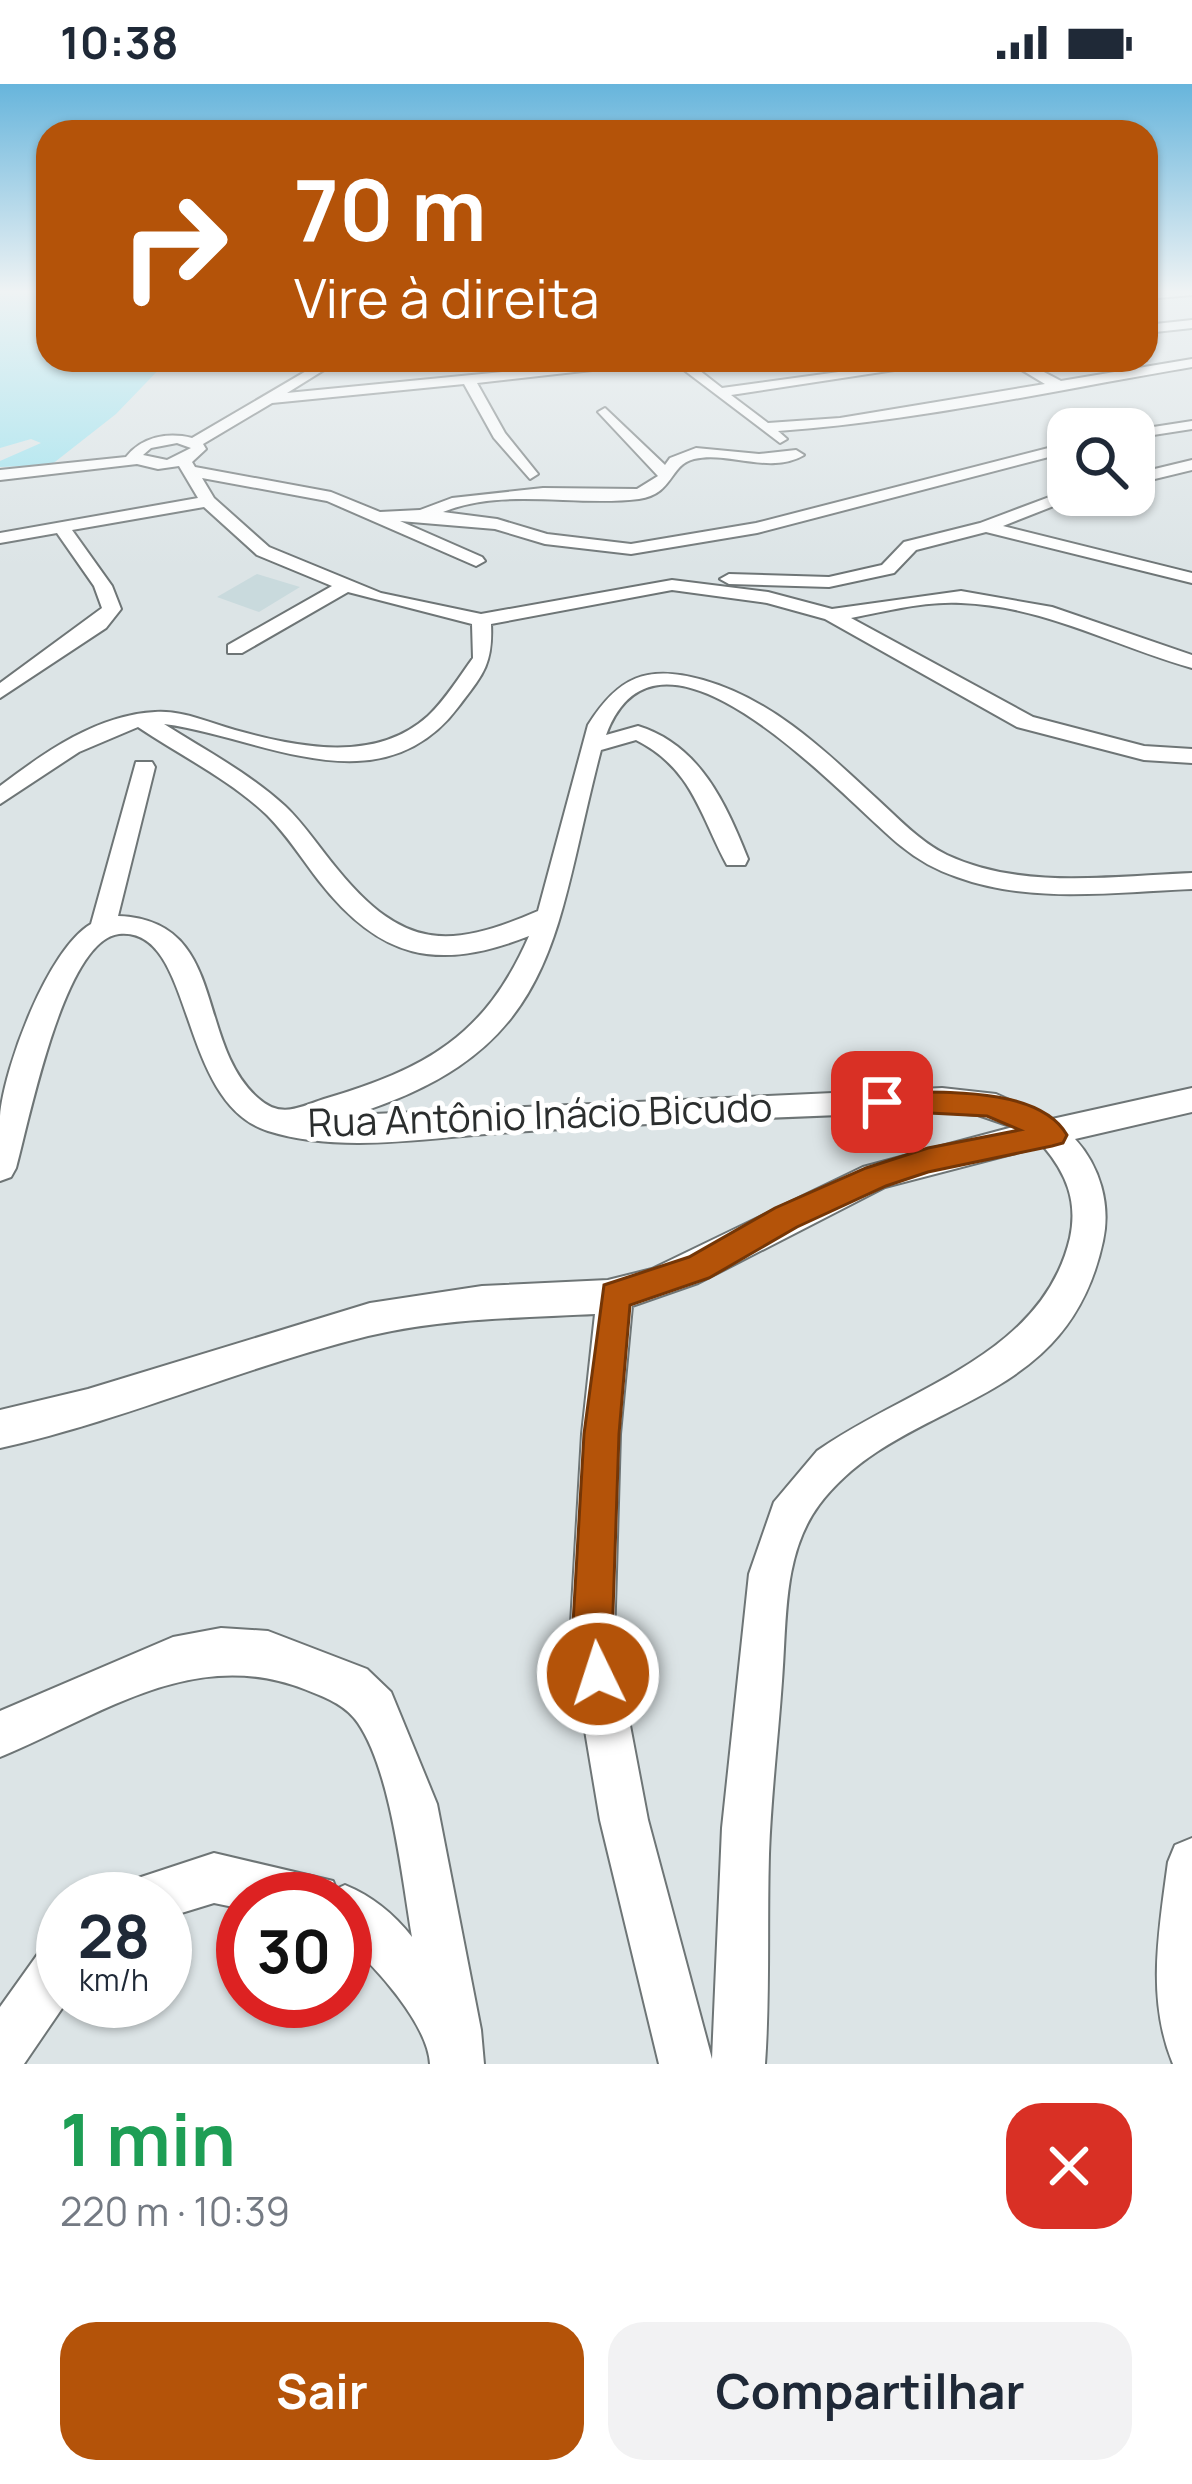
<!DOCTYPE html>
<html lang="pt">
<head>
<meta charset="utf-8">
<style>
  :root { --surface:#fff; --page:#f2f2f3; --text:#1f2937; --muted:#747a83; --accent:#b45309 }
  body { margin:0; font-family:Manrope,sans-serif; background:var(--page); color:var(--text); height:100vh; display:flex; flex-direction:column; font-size:45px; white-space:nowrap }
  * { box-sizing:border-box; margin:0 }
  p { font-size:39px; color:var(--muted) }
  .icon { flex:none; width:66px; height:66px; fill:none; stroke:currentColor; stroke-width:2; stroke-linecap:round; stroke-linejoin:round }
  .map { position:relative; height:1980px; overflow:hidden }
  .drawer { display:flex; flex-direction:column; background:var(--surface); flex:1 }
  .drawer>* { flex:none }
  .hud { position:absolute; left:36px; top:36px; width:1122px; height:252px; border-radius:36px; box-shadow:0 3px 9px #0004; background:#b45309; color:#fff; overflow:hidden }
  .tools { position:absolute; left:1047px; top:324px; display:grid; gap:24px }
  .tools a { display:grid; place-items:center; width:108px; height:108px; border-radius:24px; background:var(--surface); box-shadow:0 3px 9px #0004; font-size:60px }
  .speed { position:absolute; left:36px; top:1788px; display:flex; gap:24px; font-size:60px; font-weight:700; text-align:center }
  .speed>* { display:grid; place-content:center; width:156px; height:156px; border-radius:50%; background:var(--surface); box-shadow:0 3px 9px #0004; line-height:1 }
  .speed small { font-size:30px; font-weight:400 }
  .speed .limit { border:18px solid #d22; background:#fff; color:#111 }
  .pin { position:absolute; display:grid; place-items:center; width:102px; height:102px; color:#fff; margin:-51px; border-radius:24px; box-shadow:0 6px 18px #0006 }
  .me { position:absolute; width:132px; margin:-66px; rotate:356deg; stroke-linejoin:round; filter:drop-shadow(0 0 9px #0008) }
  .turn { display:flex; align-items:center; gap:42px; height:252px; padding:0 60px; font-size:54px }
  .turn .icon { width:156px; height:156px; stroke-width:2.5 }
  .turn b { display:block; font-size:84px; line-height:102px }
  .round { display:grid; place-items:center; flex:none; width:126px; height:126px; border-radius:36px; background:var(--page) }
  .summary { display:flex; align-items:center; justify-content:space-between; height:204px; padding:0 60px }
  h1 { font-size:72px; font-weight:700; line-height:90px; color:#1e9e55 }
  .button { display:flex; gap:24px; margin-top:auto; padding:24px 60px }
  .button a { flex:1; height:138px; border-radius:36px; background:var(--accent); color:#fff; font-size:48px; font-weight:700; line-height:138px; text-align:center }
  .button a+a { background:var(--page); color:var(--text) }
  .status { display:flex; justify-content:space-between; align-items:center; height:84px; padding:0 60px; background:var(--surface); direction:ltr }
  .status svg { height:33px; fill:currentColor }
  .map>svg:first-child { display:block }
  .built { fill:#c9dadd }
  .green { fill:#9ce2ee }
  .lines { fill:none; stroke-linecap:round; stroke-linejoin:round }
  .minor-casing { stroke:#6e7576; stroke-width:4 }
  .minor { fill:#fff; fill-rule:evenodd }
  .route { fill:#b45309; stroke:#753606; stroke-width:3 }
  .labels { text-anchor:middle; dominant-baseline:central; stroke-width:10; stroke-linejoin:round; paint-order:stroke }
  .street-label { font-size:39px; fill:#2b2e2e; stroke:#fff }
</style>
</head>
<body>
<div class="status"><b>10:38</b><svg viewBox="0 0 49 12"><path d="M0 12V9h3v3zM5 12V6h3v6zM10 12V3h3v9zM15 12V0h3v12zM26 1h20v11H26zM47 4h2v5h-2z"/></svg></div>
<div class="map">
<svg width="1192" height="1980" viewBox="0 0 1192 1980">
  <rect width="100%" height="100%" fill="#dce4e6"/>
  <!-- built -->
  <polygon class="built" points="257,490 300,503 259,528 217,513"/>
  <!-- green -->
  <polygon class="green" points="0,206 48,206 48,276 168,276 116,330 51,381 0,383 0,377 41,359 31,355 0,364"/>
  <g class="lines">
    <!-- minor casing -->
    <g class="minor-casing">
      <g id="minor">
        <polygon points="1192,206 1192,211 1146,215 1146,209"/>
        <polygon points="1192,236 1192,244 1146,249 1146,241"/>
        <path d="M1192,275V283C1055,306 919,337 778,347L787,355L780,359L672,277L477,299L505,349L538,390L530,395L494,354L464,300L272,319L203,360L206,365L192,378L195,383L331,408L380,428L420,426L452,414L543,404L637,405L658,392L598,328L605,324L665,381L670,374L696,364L759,370L796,366L804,371C770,391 729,367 694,375C669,381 674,410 639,415C575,423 504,403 443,428L497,435L547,450L631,460L756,439L1068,359V368L757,449L631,470L545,460L495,445L400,437L482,473L485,477L476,482L327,417L202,394L214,414L269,463L381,509L481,530L672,496L768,508L832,525L961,507L1052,523L1192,571V584C1114,562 1044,522 961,519C924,517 887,527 851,534L1033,633L1144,662L1192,665V679L1144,676L1017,643L825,535L767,519L672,506L491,540C493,580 483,591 459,622C381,727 260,652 164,640C205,666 249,689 285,722C305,741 320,765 338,786C403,865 448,866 538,827L588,641C618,593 647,580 703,596C773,616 824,666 876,714C898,734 920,758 947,771C1022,806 1112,792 1192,789V805C1115,808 1031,820 957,793C936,786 918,776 901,762C846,718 660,505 606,651L638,642C700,661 726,720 748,775L745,781H727C700,731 692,684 636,656L601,666C553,848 562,966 352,1031L942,1004L996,1010L1052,1035L1192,1004V1028L1075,1055C1100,1082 1111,1121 1103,1157C1066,1331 903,1310 819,1421C782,1471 787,1538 782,1597C778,1655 771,1712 769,1770C767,1840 770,1910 765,1980H659L600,1736L570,1557L582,1350L595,1230C519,1234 443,1234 368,1252C243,1283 126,1336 0,1364V1326L88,1305L370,1219L482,1202L608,1196L652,1185L863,1083L1013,1043L978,1031L942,1028C799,1031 656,1039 513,1048C436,1052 344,1071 268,1047C176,1018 196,842 119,850C64,856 29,1037 16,1084L11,1093L0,1097C0,1076 0,1053 0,1032C4,983 48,865 91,840L136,678H152L155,683L118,832C229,836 194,958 258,1014C281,1035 299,1023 324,1015C425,985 485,953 529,852C437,888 380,875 319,797C302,775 287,751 267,731C229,695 181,672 138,643L79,668L0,720V702C45,668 97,631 155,628C183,626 209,639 235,646C298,663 375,680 428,632C446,615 459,593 473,574L472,540L348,508L242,569H228V561L332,502L257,471L204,423L72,446L112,502L121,525L106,544L0,614V599L102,524L94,502L57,449L0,459V449L198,414L179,382L158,385L137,380L0,396V386L126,373C142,353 167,348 192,354L325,276H340L287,309L627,276H686L722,304L926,276H960L731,311L768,339L840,334L1045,300L1005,276H1021L1061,297ZM177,359L191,364L167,376L143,371L151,364ZM1043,1062C1066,1089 1078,1117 1070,1154C1042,1273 906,1304 817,1367L774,1418L749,1490L722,1744L712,1975L648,1736L614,1557L620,1350L632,1222L698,1199L885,1103Z"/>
        <polygon points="1192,337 1192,345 1134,354 1134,346"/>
        <polygon points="1192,376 1192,386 1134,400 1134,390"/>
        <polygon points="1068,406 1068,411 1076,411 1074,414 1003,442 1192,489 1192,499 986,448 916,466 894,489 829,503 729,500 720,495 729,490 829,493 882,481 904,458 980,439"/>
        <path d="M221,1544L268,1547L367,1585L391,1608L437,1720L481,1946L484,1980H430C428,1941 376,1882 345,1857V1815H243V1825L214,1819L165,1834V1815H122L129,1797L214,1769L333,1797L336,1805L345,1801C372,1812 394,1830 412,1853C402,1794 391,1687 358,1639C345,1620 324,1613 304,1605C193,1562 101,1631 0,1673V1627L173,1553Z"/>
        <path d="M1192,1754V1980H1173C1146,1915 1159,1846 1168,1778L1175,1761Z"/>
        <polygon points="63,1852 63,1917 67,1917 24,1980 0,1980 0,1923 45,1860"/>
      </g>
    </g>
    <!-- minor -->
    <use href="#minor" class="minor"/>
  </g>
  <!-- sky -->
  <linearGradient id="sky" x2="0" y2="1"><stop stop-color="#67b5dc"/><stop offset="0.43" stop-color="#eff3f4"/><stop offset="1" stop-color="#eff3f4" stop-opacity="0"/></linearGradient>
  <rect width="1192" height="483" fill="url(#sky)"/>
  <!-- route -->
  <path class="route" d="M882,1008C932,1009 1038,1000 1067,1051L1063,1059L1052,1062L928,1088L886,1102L797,1143L709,1194L630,1221L619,1350L612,1557L618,1590L612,1605L598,1611L583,1605L572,1557L584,1350L604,1201L689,1173L775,1124L866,1084L928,1064L1020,1046L987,1032L872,1026L868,1018L872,1011Z"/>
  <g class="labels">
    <!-- street labels -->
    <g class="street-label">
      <text transform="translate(540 1030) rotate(-2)">Rua Antônio Inácio Bicudo</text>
    </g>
  </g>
</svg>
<div class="tools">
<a><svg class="icon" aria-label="search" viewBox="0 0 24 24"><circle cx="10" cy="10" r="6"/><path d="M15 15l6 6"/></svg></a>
</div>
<div class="speed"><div>28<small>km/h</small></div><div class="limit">30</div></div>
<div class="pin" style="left:882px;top:1018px;background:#d93025"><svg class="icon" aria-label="arrive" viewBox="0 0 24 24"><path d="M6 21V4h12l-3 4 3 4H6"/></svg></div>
<svg class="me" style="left:598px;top:1590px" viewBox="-20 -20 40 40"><circle r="17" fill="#b45309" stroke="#fff" stroke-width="3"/><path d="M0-11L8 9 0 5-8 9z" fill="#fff"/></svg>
<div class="hud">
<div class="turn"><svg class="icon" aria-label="right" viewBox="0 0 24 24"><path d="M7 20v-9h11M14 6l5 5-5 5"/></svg><div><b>70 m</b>Vire à direita</div></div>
</div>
</div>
<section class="drawer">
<div class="summary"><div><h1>1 min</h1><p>220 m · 10:39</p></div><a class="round" style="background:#d93025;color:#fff"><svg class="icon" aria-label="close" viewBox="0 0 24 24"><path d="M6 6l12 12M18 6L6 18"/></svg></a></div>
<div class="button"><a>Sair</a><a>Compartilhar</a></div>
</section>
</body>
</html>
